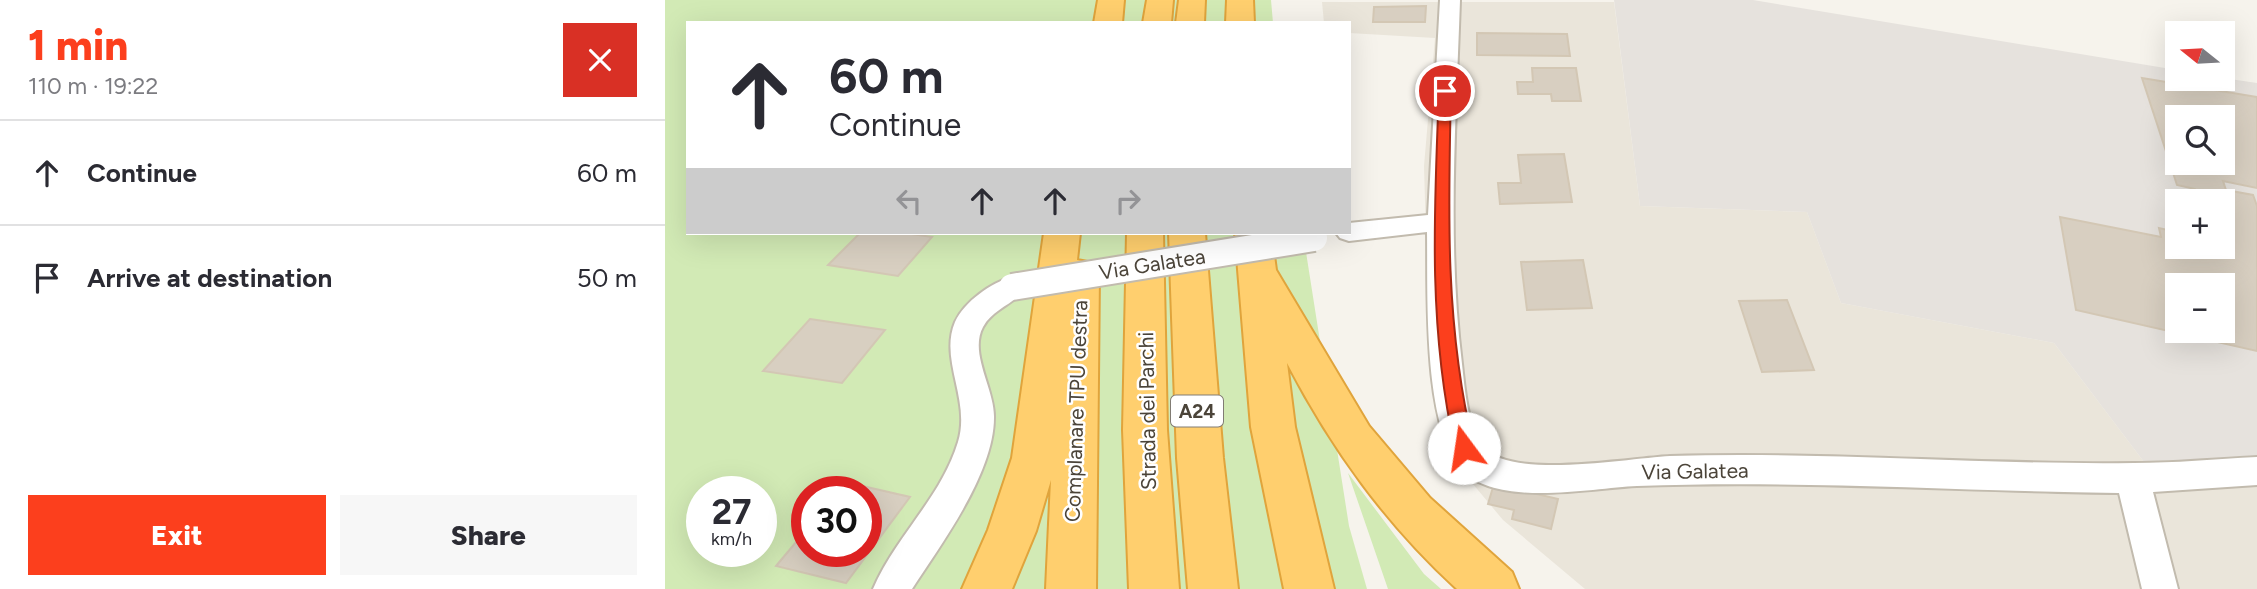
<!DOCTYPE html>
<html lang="en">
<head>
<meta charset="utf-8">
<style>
  :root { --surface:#fff; --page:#f7f7f7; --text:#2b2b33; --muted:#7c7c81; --line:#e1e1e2; --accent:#fc3f1d }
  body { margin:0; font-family:Figtree,sans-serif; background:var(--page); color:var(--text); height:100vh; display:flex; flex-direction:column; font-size:26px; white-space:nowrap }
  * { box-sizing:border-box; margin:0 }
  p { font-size:23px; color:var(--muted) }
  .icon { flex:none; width:38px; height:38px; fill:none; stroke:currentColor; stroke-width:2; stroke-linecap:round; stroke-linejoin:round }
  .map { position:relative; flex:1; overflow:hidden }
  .side { display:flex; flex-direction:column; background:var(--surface); width:665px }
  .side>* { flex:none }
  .guide { position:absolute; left:21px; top:21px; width:665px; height:214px; border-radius:0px; box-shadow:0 7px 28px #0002; background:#fff; color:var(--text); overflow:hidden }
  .needle { width:46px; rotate:288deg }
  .tools { position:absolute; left:1500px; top:21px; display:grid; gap:14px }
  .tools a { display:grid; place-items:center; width:70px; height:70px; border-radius:0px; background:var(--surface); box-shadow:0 7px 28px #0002; font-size:35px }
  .speed { position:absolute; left:21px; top:476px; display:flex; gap:14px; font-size:35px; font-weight:700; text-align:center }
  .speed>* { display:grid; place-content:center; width:91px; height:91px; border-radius:50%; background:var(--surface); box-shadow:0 7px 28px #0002; line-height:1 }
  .speed small { font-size:18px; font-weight:400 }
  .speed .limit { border:10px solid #d22; background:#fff; color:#111 }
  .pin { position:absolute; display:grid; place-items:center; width:60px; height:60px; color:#fff; margin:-30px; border:4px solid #fff; border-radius:50%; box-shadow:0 2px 7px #0007 }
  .me { position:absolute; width:77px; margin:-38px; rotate:346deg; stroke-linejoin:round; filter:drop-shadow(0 0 5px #0008) }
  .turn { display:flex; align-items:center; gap:24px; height:147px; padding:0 28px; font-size:32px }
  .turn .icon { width:91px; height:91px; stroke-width:2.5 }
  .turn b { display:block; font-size:49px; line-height:60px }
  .lanes { display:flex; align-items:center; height:66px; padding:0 28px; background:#0003; justify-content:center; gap:35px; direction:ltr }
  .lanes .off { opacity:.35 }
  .round { display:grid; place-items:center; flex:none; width:74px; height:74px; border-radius:0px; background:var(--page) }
  .overview { display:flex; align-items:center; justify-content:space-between; height:119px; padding:0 28px }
  h1 { font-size:42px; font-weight:800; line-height:52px; color:var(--accent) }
  .cta { display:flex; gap:14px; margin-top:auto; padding:14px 28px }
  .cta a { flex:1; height:80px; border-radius:0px; background:var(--accent); color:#fff; font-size:28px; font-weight:800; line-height:80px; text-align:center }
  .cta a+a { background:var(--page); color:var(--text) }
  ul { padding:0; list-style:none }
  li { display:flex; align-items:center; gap:21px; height:105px; padding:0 28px; border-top:2px solid var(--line) }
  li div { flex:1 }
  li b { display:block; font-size:26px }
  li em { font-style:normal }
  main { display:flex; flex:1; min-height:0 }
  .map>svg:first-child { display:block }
  .residential { fill:#eae5da }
  .industrial { fill:#e6e2dd; fill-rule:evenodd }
  .green { fill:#d2eab5; fill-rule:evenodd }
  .building { fill:#d8cfc1; stroke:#d3c7b4; stroke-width:2; fill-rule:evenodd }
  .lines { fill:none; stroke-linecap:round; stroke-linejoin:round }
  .street-casing { stroke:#c2bbae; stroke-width:4 }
  .highway-casing { stroke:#e0a43c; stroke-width:4 }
  .street { fill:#fff; fill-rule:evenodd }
  .highway { fill:#ffcf6e; fill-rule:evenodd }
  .street-bridge-casing { stroke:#c2bbae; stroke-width:30; stroke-linecap:butt }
  .street-bridge { stroke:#fff; stroke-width:26 }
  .route { fill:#fc3f1d; stroke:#a42913; stroke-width:2 }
  .labels { text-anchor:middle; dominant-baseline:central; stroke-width:5; stroke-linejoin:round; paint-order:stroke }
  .shield { fill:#fff; stroke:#817c74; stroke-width:2 }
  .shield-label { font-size:19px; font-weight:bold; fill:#4b4439 }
  .street-label { font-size:21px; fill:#4b4439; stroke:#fff }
</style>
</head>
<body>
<main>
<section class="side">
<div class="overview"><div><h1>1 min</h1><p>110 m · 19:22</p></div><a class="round" style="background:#d93025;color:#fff"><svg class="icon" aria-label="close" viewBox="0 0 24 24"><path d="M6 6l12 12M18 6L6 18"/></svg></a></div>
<ul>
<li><svg class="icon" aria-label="ahead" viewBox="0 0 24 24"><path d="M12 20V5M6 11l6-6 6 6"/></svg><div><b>Continue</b></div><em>60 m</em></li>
<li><svg class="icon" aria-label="arrive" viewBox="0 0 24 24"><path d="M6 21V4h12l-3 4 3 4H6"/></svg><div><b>Arrive at destination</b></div><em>50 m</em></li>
</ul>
<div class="cta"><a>Exit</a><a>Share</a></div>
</section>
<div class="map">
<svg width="1592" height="589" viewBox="0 0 1592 589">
  <rect width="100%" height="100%" fill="#f6f3ec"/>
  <!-- residential -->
  <polygon class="residential" points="657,2 949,2 975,206 1142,212 1176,303 1389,343 1479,462 1592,459 1592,589 920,589 838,520 782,453 765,380 759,166 770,38 684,33 684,23 659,23"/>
  <!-- industrial -->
  <path class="industrial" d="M949,0H1088L1512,70V79L1558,78L1592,83V459L1479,462L1389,343L1176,303L1142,212L975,206ZM1512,117H1558V163H1512ZM1512,201H1558V247H1512ZM1512,285H1558V331H1512Z"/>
  <!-- green -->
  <g class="green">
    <path d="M0,0H606L608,23H23V233H638L684,526L702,589H0ZM37,492H96V551H37ZM142,492H201V551H142Z"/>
    <polygon points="683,473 759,574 776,589 723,589"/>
  </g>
  <!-- building -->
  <g class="building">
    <polygon points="761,6 760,22 708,22 709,7"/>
    <polygon points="812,33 902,34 905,56 812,55"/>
    <polygon points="867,68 911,68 916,101 887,101 886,94 853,94 852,82 868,82"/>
    <path d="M1477,78L1592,97V188L1558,181L1561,190L1588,195L1592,206V351L1411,310L1395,217L1496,237L1494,228L1512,232V247H1558V201H1534L1530,189L1512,185ZM1512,117H1558V163H1512ZM1512,285H1558V331H1512Z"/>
    <polygon points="899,154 907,202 835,204 833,183 856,183 853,155"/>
    <polygon points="195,233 240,233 267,237 233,276 163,265"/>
    <polygon points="918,260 927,308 862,310 856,262"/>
    <polygon points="1122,300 1149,370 1097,372 1074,301"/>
    <polygon points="145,319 220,330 177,383 98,371"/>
    <polygon points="180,482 245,497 181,583 111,566 142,529 142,551 201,551 201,492 172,492"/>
    <polygon points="829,484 893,499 886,529 847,519 849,510 823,504"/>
  </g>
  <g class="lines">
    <!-- street casing -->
    <g class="street-casing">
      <g id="street">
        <path d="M775,0H795C791,121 782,243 797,364C800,390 802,426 819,447C844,480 965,458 1005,456C1160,451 1314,465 1469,463C1510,463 1551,459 1592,457V485L1488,492L1513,589H1477L1454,493C1293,491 1133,480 972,486C926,488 833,508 797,470C757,427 763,290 762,232L684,241L675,238L671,233H684V223L763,215Z"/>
        <path d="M347,277L357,280L361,287C351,304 328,308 318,327C304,353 329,388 329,416C330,472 277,543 247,589H208C230,537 276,498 293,442C306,400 274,360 290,322C300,301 326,283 347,277Z"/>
      </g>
    </g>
    <!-- highway casing -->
    <g class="highway-casing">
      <g id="highway">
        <polygon points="433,0 459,0 457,23 429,23"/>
        <polygon points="482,0 508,0 506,23 478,23"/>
        <polygon points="514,0 540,0 539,23 511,23"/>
        <polygon points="562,0 588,0 589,23 561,23"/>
        <polygon points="379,233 415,233 412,260 428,263 434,273 431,589 381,589 386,480 371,531 347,589 297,589 323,530 347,458"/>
        <polygon points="462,233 498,233 502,430 514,589 464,589 458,430"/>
        <polygon points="504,233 540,233 558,458 573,589 523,589 512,458"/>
        <path d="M570,233H606L611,270L704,426L765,498L847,572L854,589H792C720,523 667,449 622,363L630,427L669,589H619L586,427Z"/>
      </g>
    </g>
    <!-- street -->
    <use href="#street" class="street"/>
    <!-- highway -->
    <use href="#highway" class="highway"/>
    <!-- street-bridge casing -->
    <g class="street-bridge-casing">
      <polyline id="street-bridge" points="347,287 649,238"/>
    </g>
    <!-- street-bridge -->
    <use href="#street-bridge" class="street-bridge"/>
  </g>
  <!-- route -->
  <path class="route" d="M780,87L786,91C783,211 780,330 809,448L806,453H793L790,448C763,330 769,211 774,91Z"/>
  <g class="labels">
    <!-- shield labels -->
    <rect class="shield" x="506" y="395.5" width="52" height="31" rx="5"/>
    <g class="shield-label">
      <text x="532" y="411">A24</text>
    </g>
    <!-- street labels -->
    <g class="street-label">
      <text transform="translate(487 264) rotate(-9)">Via Galatea</text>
      <text transform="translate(411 411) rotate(-88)">Complanare TPU destra</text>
      <text transform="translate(482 411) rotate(-91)">Strada dei Parchi</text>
      <text transform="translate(1030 471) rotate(-1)">Via Galatea</text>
    </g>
  </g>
</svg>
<div class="tools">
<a><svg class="needle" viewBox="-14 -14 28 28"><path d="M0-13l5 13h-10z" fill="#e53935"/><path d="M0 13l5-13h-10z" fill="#7c7c81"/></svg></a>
<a><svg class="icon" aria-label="search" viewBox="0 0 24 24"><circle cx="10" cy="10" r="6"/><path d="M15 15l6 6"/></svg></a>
<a>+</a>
<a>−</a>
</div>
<div class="speed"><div>27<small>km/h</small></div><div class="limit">30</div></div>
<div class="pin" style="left:780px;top:91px;background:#d93025"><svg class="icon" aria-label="arrive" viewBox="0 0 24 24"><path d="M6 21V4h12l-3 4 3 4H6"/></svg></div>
<svg class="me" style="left:799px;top:448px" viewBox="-20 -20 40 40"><circle r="19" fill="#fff"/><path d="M0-13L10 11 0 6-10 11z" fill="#fc3f1d"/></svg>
<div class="guide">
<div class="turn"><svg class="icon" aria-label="ahead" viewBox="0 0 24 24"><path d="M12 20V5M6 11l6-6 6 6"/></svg><div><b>60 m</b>Continue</div></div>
<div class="lanes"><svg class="icon off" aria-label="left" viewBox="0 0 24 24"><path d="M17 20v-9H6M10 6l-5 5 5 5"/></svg><svg class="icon" aria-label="ahead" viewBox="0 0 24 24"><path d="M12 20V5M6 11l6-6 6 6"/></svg><svg class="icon" aria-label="ahead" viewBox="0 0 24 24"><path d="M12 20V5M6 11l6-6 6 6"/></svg><svg class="icon off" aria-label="right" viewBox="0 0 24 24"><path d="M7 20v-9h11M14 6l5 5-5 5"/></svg></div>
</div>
</div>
</main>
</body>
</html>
